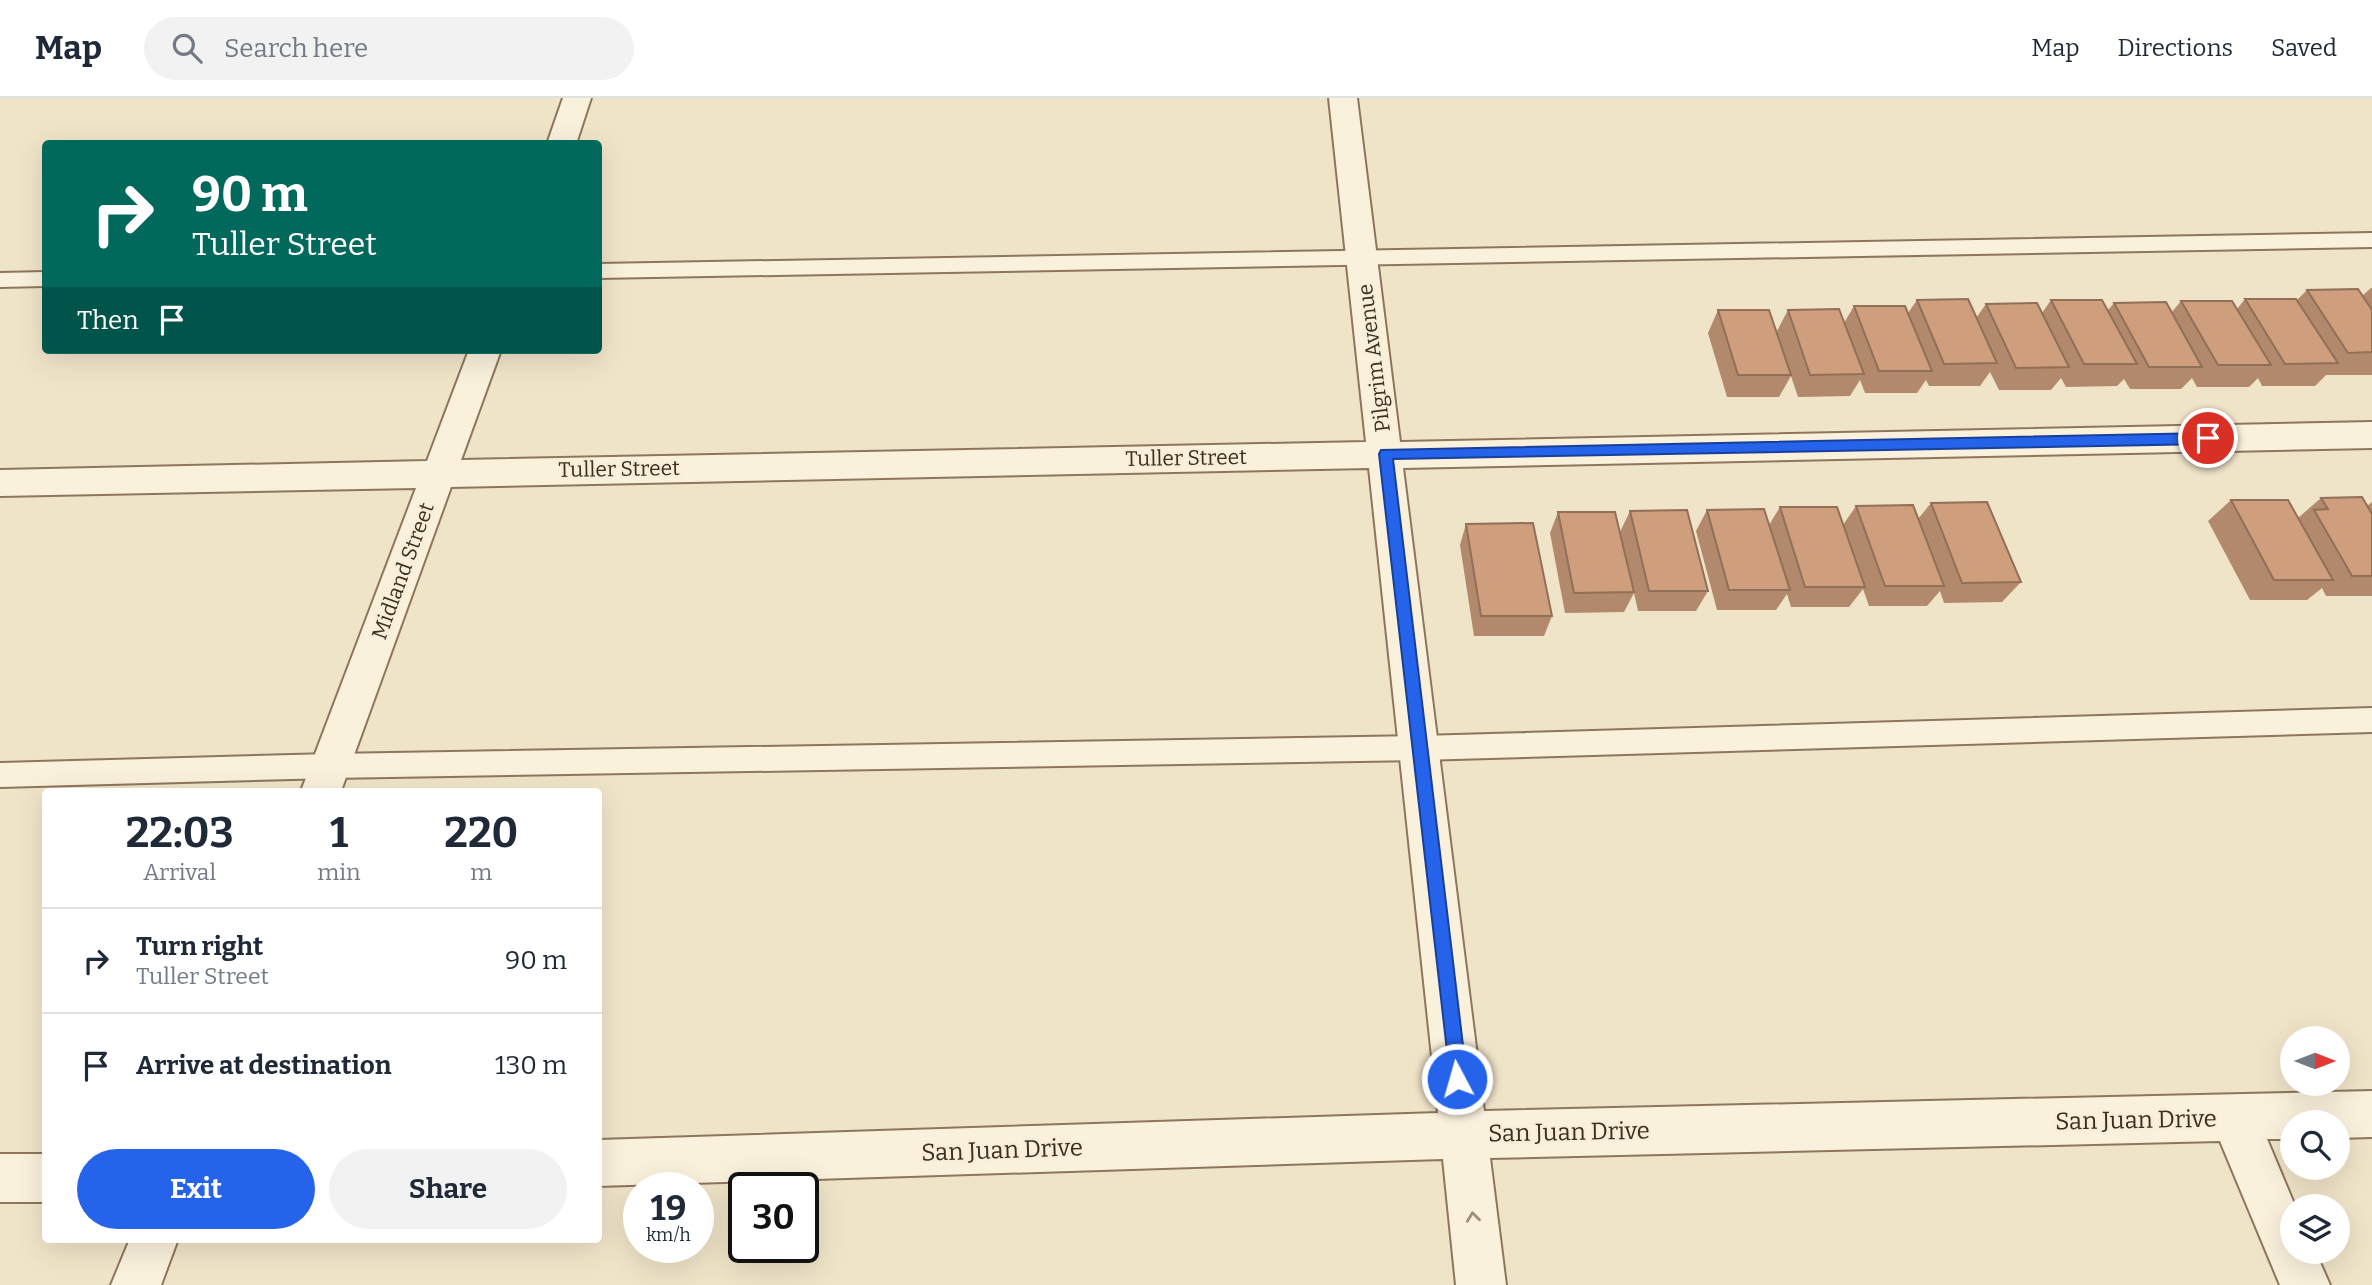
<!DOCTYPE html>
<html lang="en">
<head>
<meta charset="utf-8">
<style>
  :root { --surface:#fff; --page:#f2f2f3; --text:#1f2937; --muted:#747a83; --line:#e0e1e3; --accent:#2563eb }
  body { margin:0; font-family:Bitter,serif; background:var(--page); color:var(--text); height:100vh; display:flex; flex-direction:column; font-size:26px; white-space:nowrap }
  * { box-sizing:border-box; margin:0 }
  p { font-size:23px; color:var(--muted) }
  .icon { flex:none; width:38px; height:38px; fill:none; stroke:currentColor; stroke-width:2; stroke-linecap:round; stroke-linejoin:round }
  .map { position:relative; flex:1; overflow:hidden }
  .sheet { position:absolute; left:42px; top:690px; width:560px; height:455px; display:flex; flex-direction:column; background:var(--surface); border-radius:7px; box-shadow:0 7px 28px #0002 }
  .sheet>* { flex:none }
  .guide { position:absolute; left:42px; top:42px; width:560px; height:214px; border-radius:7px; box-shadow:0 7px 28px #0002; background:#00695c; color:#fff; overflow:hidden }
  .needle { width:46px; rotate:90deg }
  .controls { position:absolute; left:2280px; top:928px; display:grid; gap:14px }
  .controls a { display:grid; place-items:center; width:70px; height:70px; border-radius:50%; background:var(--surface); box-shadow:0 7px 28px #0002; font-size:35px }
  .speed { position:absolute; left:623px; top:1074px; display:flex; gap:14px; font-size:35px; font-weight:700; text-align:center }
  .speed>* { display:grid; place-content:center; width:91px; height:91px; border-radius:50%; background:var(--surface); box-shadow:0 7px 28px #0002; line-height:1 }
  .speed small { font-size:18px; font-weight:400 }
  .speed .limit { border:4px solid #111; border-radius:10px; background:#fff; color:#111 }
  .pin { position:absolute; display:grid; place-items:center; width:60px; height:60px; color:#fff; margin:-30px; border:4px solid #fff; border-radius:50%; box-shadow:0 2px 7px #0007 }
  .me { position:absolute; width:77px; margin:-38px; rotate:354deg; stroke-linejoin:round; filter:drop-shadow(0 0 5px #0008) }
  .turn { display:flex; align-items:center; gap:24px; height:147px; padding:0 35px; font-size:32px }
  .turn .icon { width:91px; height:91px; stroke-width:2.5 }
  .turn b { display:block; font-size:49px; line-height:60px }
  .then { display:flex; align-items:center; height:66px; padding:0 35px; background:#0003; gap:14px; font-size:26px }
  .eta { display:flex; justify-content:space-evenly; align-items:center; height:119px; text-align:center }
  .eta b { font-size:42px; font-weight:700; line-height:49px }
  .action { display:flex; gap:14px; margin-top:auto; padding:14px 35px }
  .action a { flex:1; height:80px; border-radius:42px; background:var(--accent); color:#fff; font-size:28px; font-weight:700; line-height:80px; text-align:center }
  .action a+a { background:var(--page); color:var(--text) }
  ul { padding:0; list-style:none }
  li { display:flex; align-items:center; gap:21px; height:105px; padding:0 35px; border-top:2px solid var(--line) }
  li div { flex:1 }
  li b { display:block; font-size:26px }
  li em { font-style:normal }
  header { display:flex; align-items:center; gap:42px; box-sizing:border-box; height:98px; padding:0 35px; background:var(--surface); border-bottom:2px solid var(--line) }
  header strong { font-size:33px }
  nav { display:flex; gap:38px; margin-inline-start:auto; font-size:24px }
  .search { width:490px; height:63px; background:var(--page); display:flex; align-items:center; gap:18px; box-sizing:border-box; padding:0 24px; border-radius:38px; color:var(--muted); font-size:26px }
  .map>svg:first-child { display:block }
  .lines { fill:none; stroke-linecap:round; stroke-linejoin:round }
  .service-casing { stroke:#8d765c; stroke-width:4 }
  .minor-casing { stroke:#8d765c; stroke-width:4 }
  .service { fill:#faf1dc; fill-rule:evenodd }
  .minor { fill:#faf1dc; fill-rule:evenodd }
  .wall { fill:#b2896c }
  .building { fill:#cf9f7d; stroke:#916f58; stroke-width:2 }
  .oneway { stroke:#9c907e }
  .route { fill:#2563eb; stroke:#184099; stroke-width:2 }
  .labels { text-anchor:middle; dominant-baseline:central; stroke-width:5; stroke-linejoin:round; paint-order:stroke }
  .street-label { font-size:21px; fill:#3d2e20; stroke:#f7eed8 }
  .near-street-label { font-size:24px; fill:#3d2e20; stroke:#f7eed8 }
</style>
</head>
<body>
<header>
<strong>Map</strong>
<div class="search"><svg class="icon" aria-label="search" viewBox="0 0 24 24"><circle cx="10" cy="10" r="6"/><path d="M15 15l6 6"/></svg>Search here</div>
<nav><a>Map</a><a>Directions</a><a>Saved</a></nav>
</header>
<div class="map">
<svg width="2372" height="1187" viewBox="0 0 2372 1187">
  <rect width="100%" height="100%" fill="#f0e4c8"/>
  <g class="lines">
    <!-- service casing -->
    <g class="service-casing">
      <g id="service">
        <polygon points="2372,135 2372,149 598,180 598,166"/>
        <polygon points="46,174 46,188 0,189 0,175"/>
        <polygon points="2372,610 2372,634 1420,662 331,680 0,689 0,665 331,656 1420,638"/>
      </g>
    </g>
    <!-- minor casing -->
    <g class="minor-casing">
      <g id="minor">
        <polygon points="563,0 591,0 576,46 547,46"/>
        <polygon points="1329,0 1357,0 1400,344 2372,324 2372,350 1403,370 1484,1013 2372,993 2372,1039 2338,1040 2338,1024 2292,1024 2292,1041 2267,1041 2295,1108 2292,1108 2292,1153 2315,1153 2330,1187 2280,1187 2220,1043 1490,1060 1506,1187 1456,1187 1443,1061 598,1088 598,1042 1438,1015 1369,370 451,389 341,693 301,693 416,390 0,398 0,372 427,363 469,252 501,252 461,362 1366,344"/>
        <rect x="0" y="1056" width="46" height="48"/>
        <polygon points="130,1141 178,1141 161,1187 111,1187"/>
      </g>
    </g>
    <!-- service -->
    <use href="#service" class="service"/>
    <!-- minor -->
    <use href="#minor" class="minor"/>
  </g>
  <!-- wall -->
  <g class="wall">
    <polygon points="2371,190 2372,190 2372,277 2326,277 2315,288 2262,288 2258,280 2249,289 2197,289 2192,280 2181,291 2130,291 2124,281 2117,288 2066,289 2061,280 2051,292 1999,292 1990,274 1980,288 1929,288 1926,282 1917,295 1865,295 1860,282 1850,298 1798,299 1791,278 1779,299 1727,299 1708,235 1718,212 1777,233 1788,212 1844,225 1854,208 1908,215 1917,202 1976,220 1986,206 2042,215 2051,202 2108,212 2114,205 2171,215 2181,203 2237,211 2245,201 2297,202 2307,192 2362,198"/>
    <polygon points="2321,400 2367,408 2372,404 2372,498 2326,498 2322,490 2307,502 2250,502 2208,423 2231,402 2298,420"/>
    <polygon points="1931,405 2021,484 2002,504 1944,505 1940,493 1927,508 1869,508 1863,491 1849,509 1791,509 1787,496 1776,512 1717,512 1696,433 1707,412 1769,427 1780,409 1843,427 1856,408 1918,421"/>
    <polygon points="1630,413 1708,493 1696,513 1638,513 1634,495 1624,514 1565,515 1550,435 1558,414 1620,434"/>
    <polygon points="1466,426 1552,518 1544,538 1474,538 1460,447"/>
  </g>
  <!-- building -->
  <g class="building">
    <polygon points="2358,191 2372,212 2372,254 2348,255 2307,192"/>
    <polygon points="1968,201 1997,265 1944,266 1917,202"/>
    <polygon points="2245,201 2296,201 2338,265 2285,266"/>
    <polygon points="2051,202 2102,202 2137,266 2084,266"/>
    <polygon points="2181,203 2232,203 2271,267 2218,267"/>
    <polygon points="2166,204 2202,269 2149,269 2114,205"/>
    <polygon points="2037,205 2069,269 2016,270 1986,206"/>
    <polygon points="1854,208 1905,208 1932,273 1879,273"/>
    <polygon points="1839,211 1864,276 1810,277 1788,212"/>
    <polygon points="1718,212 1769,212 1791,277 1738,277"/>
    <polygon points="2362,399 2372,416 2372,478 2352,478 2314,412 2328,411 2321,400"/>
    <polygon points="2231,402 2288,402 2333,482 2274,482"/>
    <polygon points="1987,404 2021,484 1962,485 1931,405"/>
    <polygon points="1913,407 1944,488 1885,488 1856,408"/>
    <polygon points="1780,409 1837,409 1865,489 1805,489"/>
    <polygon points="1764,411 1790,492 1729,492 1707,412"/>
    <polygon points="1687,412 1708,493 1649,493 1630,413"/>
    <polygon points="1558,414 1615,414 1634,494 1574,495"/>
    <polygon points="1533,425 1552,518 1481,518 1466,426"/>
  </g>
  <!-- one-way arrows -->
  <defs><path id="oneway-chevron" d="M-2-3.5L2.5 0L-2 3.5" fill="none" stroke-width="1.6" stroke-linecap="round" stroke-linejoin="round" transform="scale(1.75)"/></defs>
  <use class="oneway" href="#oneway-chevron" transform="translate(1473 1119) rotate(-97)"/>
  <!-- route -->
  <polygon class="route" points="2208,335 2215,340 2208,346 1393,361 1467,981 1464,988 1457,991 1451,988 1379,356 1381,352"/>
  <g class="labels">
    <!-- street labels -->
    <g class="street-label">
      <text transform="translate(1374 260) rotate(-97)">Pilgrim Avenue</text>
      <text transform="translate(1186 360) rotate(-1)">Tuller Street</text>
      <text transform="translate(619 371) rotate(-1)">Tuller Street</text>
      <text transform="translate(403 473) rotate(-70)">Midland Street</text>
    </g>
    <!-- near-street labels -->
    <g class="near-street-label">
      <text transform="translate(2136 1022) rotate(-1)">San Juan Drive</text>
      <text transform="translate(1569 1034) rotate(-1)">San Juan Drive</text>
      <text transform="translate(1002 1052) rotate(-2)">San Juan Drive</text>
    </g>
  </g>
</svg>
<div class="controls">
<a><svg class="needle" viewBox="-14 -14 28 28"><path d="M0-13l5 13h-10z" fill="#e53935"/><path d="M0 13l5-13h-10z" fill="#747a83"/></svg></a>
<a><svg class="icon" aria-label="search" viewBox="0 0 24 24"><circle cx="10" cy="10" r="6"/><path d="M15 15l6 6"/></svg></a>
<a><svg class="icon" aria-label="layers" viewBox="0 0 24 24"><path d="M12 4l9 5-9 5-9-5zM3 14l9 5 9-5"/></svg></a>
</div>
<div class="speed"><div>19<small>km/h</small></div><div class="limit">30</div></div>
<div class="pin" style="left:2208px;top:340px;background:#d93025"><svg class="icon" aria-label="arrive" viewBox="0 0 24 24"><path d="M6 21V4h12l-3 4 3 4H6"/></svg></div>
<svg class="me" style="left:1457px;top:981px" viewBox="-20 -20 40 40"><circle r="17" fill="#2563eb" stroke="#fff" stroke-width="3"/><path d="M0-11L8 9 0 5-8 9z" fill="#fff"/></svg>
<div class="guide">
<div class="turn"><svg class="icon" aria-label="right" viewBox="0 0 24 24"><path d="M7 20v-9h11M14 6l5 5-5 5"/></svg><div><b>90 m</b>Tuller Street</div></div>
<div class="then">Then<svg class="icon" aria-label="arrive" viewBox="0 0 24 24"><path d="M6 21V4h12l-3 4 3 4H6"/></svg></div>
</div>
<section class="sheet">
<div class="eta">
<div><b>22:03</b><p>Arrival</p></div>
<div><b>1</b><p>min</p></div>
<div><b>220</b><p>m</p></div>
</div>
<ul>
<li><svg class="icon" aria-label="right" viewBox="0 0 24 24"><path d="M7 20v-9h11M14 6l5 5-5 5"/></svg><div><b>Turn right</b><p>Tuller Street</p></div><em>90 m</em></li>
<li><svg class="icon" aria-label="arrive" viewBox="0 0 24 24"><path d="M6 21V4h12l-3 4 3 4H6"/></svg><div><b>Arrive at destination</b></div><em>130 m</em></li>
</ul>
<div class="action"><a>Exit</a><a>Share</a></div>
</section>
</div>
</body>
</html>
